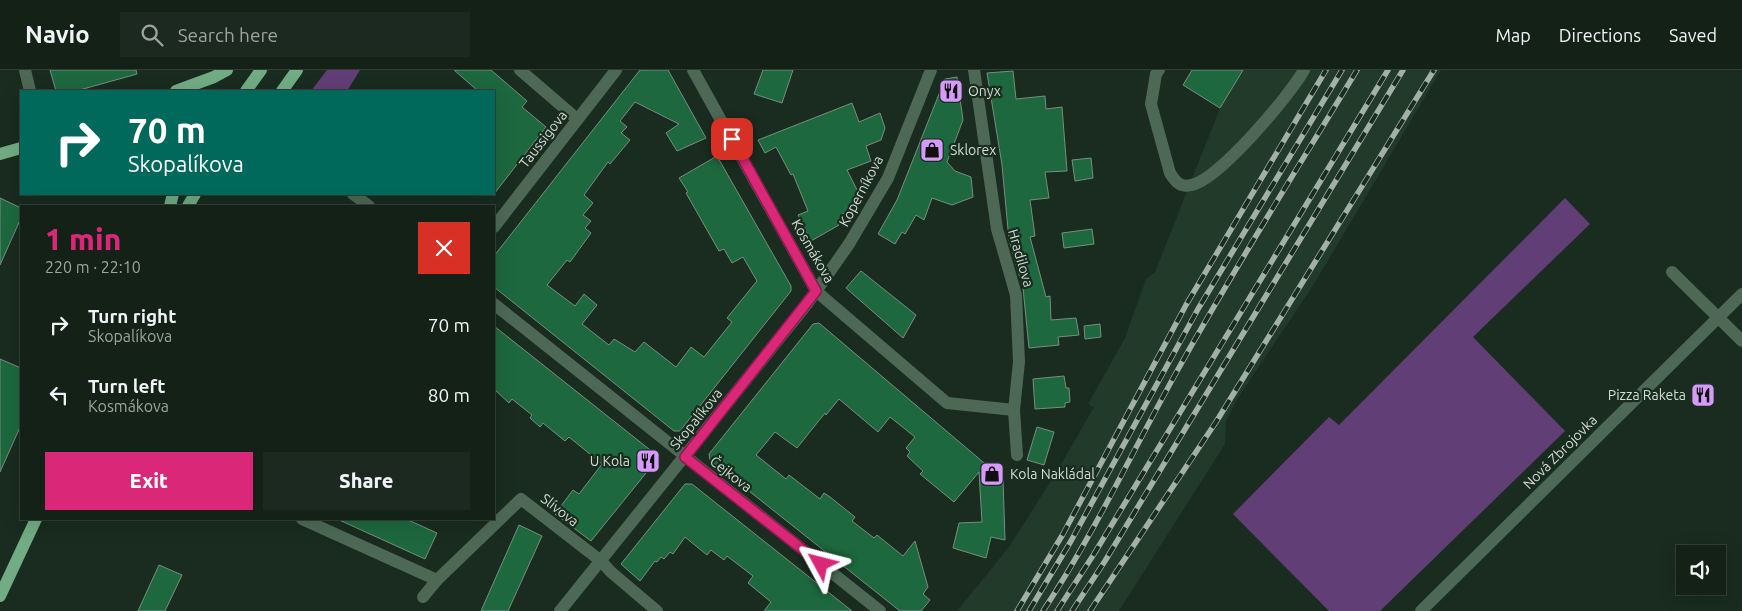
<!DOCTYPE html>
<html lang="en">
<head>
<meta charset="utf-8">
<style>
  :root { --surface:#132117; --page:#1c2920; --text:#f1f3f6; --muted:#9da3a1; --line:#323e36; --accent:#db2777 }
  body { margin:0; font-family:Ubuntu,sans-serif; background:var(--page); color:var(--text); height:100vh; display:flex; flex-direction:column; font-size:19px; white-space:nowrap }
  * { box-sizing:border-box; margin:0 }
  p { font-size:16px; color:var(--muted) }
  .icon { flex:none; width:28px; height:28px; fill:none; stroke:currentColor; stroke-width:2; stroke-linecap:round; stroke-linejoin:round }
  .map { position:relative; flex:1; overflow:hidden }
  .details { position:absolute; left:20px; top:135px; width:475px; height:315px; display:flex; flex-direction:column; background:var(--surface); border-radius:0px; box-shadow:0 5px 20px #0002,0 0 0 1px var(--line) }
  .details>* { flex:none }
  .guide { position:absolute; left:20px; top:20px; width:475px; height:105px; border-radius:0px; box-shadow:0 5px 20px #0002,0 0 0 1px var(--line); background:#00695c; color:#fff; overflow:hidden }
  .tools { position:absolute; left:1676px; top:475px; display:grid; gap:10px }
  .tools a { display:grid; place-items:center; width:50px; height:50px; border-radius:0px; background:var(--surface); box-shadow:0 5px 20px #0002,0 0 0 1px var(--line); font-size:25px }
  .pin { position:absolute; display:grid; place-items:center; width:42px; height:42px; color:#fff; margin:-21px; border-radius:10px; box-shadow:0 2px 8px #0006 }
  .me { position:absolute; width:55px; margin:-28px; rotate:308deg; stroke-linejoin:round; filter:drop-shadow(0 0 4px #0008) }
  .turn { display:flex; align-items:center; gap:18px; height:105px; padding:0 25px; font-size:22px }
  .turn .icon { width:65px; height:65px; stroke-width:2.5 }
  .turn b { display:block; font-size:35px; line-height:42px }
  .round { display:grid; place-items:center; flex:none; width:52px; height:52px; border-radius:0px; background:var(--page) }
  .summary { display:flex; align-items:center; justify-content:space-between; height:85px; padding:0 25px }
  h1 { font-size:30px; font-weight:800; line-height:38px; color:var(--accent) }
  .primary-button { display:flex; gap:10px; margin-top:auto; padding:10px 25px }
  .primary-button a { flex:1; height:58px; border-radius:0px; background:var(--accent); color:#fff; font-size:20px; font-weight:800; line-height:58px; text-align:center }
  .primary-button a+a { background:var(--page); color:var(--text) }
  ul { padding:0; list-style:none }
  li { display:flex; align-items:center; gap:15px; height:70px; padding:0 25px }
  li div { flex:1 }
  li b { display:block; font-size:19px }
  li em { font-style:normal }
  header { display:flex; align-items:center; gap:30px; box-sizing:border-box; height:70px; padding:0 25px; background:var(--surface); border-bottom:1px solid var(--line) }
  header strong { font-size:24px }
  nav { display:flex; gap:28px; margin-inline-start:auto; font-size:18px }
  .search { width:350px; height:45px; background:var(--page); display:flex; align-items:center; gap:12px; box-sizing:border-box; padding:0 18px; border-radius:0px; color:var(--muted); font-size:19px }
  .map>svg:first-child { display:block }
  .built { fill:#213a29 }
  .green { fill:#623e76 }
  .building { fill:#1d683e; stroke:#798e7f }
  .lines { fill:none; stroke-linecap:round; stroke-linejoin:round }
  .minor { stroke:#4d6956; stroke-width:12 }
  .major { stroke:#71ac84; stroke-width:12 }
  .rail-casing { stroke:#a3b0a7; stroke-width:5.5 }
  .rail { stroke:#192c1f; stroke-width:4; stroke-dasharray:11; stroke-linecap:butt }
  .route-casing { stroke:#8e194d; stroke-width:12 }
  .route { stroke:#db2777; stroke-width:9 }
  .labels { text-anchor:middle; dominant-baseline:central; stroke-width:4.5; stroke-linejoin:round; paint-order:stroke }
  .poi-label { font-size:14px; fill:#d2ddd5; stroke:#192c1f; text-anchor:start }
  .street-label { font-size:14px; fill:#d2ddd5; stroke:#192c1f }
</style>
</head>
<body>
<header>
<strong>Navio</strong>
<div class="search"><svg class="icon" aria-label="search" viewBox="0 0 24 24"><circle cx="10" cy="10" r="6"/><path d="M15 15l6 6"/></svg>Search here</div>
<nav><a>Map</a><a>Directions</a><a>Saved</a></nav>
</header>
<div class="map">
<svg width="1742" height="541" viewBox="0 0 1742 541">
  <rect width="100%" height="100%" fill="#192c1f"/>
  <!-- built -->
  <polygon class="built" points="1192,0 1441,0 1314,214 1238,328 1226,351 1225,374 1119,541 957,541 1009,477 1056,403 1094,337 1088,334 1125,268 1146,209 1155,202 1220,38 1183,15"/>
  <!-- green -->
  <g class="green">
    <polygon points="327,0 360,0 347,21 311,21"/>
    <polygon points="1565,128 1590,154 1473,267 1565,361 1380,541 1329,541 1233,444 1329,347 1339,355"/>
  </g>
  <!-- building -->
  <g class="building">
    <polygon points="50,0 136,0 137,4 76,21 56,21"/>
    <polygon points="454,0 491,0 527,31 522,37 546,57 494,124 494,21 478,21"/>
    <polygon points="640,0 668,0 706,68 677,81 666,63 679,54 635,32 620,51 627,57 621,63 630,70 610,94 608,92 584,125 593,133 583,145 591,151 585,158 591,163 570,192 567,190 547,215 575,236 584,224 597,235 582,254 609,275 614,269 635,282 644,272 676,297 691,277 704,287 732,252 727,248 757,211 743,187 732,193 724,179 719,181 686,123 688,122 679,108 717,86 791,216 791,221 680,361 674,361 494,217 494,186"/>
    <polygon points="763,0 793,0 782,33 754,24"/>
    <polygon points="1192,0 1243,0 1220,38 1183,15"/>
    <polygon points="1013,1 1016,29 1045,26 1046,39 1062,37 1067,101 1045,102 1049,128 1030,130 1035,166 1030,167 1046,227 1050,226 1051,250 1076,248 1079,265 1058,267 1059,275 1029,278 1022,208 1020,208 1009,170 1002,95 987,3"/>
    <polygon points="957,7 963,50 947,92 955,101 971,107 973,127 952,135 932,128 924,150 916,145 905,164 902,162 895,174 878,164 897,130 945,9"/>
    <polygon points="852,33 859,52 880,43 885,58 881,70 866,76 871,91 847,100 860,126 852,130 854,134 847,137 849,141 842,144 844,148 837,151 839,155 811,171 798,145 808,141 793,104 791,105 776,77 765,83 758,70"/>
    <polygon points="1091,88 1093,108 1075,111 1072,90"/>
    <polygon points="0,128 21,138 21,148 0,195"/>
    <polygon points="1092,159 1094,174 1064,178 1062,163"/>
    <polygon points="861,201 916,245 903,268 846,218"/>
    <polygon points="819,253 1003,409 1005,470 991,467 986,488 953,478 959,453 982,452 979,402 954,432 920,404 923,401 907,386 910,382 906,378 915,367 890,347 878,362 839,329 826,345 825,343 797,378 775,362 756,385 786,409 789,405 820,429 824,423 830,427 855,447 852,451 874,468 877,465 903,486 915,471 928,517 923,524 930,530 921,541 900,541 710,390 709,384 813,254"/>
    <polygon points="1100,254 1101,267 1085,269 1084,256"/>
    <polygon points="494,256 659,387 591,471 555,444 573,420 579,424 602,394 569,367 565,371 543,353 540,357 530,348 532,345 512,329 509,333 494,319"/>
    <polygon points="0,289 21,298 21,355 0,402"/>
    <polygon points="1064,306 1066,318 1069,318 1070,332 1065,333 1065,337 1035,339 1033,309"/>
    <polygon points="1037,357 1054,362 1044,395 1027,390"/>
    <polygon points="685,414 692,414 852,541 764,541 771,532 748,513 753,506 727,486 724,490 711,480 707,485 685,467 673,484 670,482 664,489 661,487 657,492 655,491 640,511 621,494"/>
    <polygon points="337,449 406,449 437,463 425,489"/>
    <polygon points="519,455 542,466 527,499 508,541 481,541"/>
    <polygon points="159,495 182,505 165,541 138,541"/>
  </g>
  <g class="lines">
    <!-- minor -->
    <g class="minor">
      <polyline points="25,0 30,21"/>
      <polyline points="520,0 577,49"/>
      <polyline points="693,0 816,221 947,333 1014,340"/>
      <polyline points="974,0 997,159 1016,225 1019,292 1014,340 1017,385"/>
      <path d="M1159,0L1156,4L1151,34L1170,103C1175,111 1180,118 1191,115C1218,111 1290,25 1304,0"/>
      <polyline points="353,124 369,136"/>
      <polyline points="494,157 616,0"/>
      <polyline points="1672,202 1742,271"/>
      <polyline points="494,234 880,541"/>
      <polyline points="302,449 437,510"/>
      <polyline points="423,527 437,510 521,429 601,491 611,502 657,541"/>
      <polyline points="560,541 807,234 849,174 888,108 931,0"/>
      <polyline points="1421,541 1742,224"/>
    </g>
    <!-- major -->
    <g class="major">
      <polyline points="176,21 214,7 227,0"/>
      <polyline points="246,21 261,0"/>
      <polyline points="282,21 297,0"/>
      <polyline points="0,84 21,78"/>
      <polyline points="170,136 173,124"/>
      <polyline points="188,136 195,124"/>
      <polyline points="0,526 36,449"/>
    </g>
    <!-- rail casing -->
    <g class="rail-casing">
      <g id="rail">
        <polyline points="1017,541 1063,464 1186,235 1326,0"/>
        <polyline points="1029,541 1071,471 1198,239 1342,0"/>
        <path d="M1043,541C1093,466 1132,382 1176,303C1233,200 1296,101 1357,0"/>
        <polyline points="1057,541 1094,484 1388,0"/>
        <polyline points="1072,541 1105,491 1403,0"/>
        <polyline points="1090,541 1216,352 1434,0"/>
      </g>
    </g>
    <!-- rail -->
    <use href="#rail" class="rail"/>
  </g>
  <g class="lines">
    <!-- route casing -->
    <g class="route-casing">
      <polyline id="route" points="732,69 816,221 685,387 821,494"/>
    </g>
    <!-- route -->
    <use href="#route" class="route"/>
  </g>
  <!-- icons -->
  <defs>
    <g id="restaurant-square" transform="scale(1.25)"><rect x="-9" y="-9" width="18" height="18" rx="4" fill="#d69bfa" stroke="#192c1f"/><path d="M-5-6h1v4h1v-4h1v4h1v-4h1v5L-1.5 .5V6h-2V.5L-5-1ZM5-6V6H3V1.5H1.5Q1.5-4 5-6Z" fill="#111"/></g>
    <g id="shop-square" transform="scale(1.25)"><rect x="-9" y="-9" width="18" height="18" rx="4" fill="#d69bfa" stroke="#192c1f"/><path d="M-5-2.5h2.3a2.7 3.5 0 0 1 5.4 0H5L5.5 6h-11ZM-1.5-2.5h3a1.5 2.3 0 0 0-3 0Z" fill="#111"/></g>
  </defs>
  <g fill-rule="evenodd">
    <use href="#restaurant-square" x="951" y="21"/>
    <use href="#shop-square" x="932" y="80"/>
    <use href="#restaurant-square" x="1703" y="325"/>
    <use href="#restaurant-square" x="648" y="391"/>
    <use href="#shop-square" x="992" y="404"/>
  </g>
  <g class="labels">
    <!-- poi labels -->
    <g class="poi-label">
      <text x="968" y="21">Onyx</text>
      <text x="950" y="80">Sklorex</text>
      <text x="1686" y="325" text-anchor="end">Pizza Raketa</text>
      <text x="630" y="391" text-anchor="end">U Kola</text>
      <text x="1010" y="404">Kola Nakládal</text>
    </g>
    <!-- street labels -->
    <g class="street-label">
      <text transform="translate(543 69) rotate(-52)">Taussigova</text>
      <text transform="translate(861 121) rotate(-62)">Koperníkova</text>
      <text transform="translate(813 181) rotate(60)">Kosmákova</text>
      <text transform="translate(1021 188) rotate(74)">Hradilova</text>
      <text transform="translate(696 349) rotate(-51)">Skopalíkova</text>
      <text transform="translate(1560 382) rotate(-45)">Nová Zbrojovka</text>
      <text transform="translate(731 404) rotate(38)">Čejkova</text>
      <text transform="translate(560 440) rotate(38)">Slívova</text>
    </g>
  </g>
</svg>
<div class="tools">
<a><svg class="icon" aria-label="sound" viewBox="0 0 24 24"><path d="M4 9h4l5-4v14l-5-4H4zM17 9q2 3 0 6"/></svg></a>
</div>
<div class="pin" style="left:732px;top:69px;background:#d93025"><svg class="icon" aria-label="arrive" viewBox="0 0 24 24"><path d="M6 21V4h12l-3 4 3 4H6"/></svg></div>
<svg class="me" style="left:821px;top:494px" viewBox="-20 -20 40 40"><path d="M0-17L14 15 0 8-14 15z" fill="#db2777" stroke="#fff" stroke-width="4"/></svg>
<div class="guide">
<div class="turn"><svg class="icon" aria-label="right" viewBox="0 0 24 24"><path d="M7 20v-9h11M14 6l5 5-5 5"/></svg><div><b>70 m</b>Skopalíkova</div></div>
</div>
<section class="details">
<div class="summary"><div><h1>1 min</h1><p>220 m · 22:10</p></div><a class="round" style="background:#d93025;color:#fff"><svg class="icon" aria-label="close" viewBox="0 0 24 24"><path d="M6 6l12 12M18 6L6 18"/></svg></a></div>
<ul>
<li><svg class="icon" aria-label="right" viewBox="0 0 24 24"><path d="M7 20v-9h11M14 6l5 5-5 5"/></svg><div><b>Turn right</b><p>Skopalíkova</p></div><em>70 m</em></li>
<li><svg class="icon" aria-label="left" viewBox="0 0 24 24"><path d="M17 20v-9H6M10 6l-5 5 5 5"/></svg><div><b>Turn left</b><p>Kosmákova</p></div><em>80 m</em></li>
</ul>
<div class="primary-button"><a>Exit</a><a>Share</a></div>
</section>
</div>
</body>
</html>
